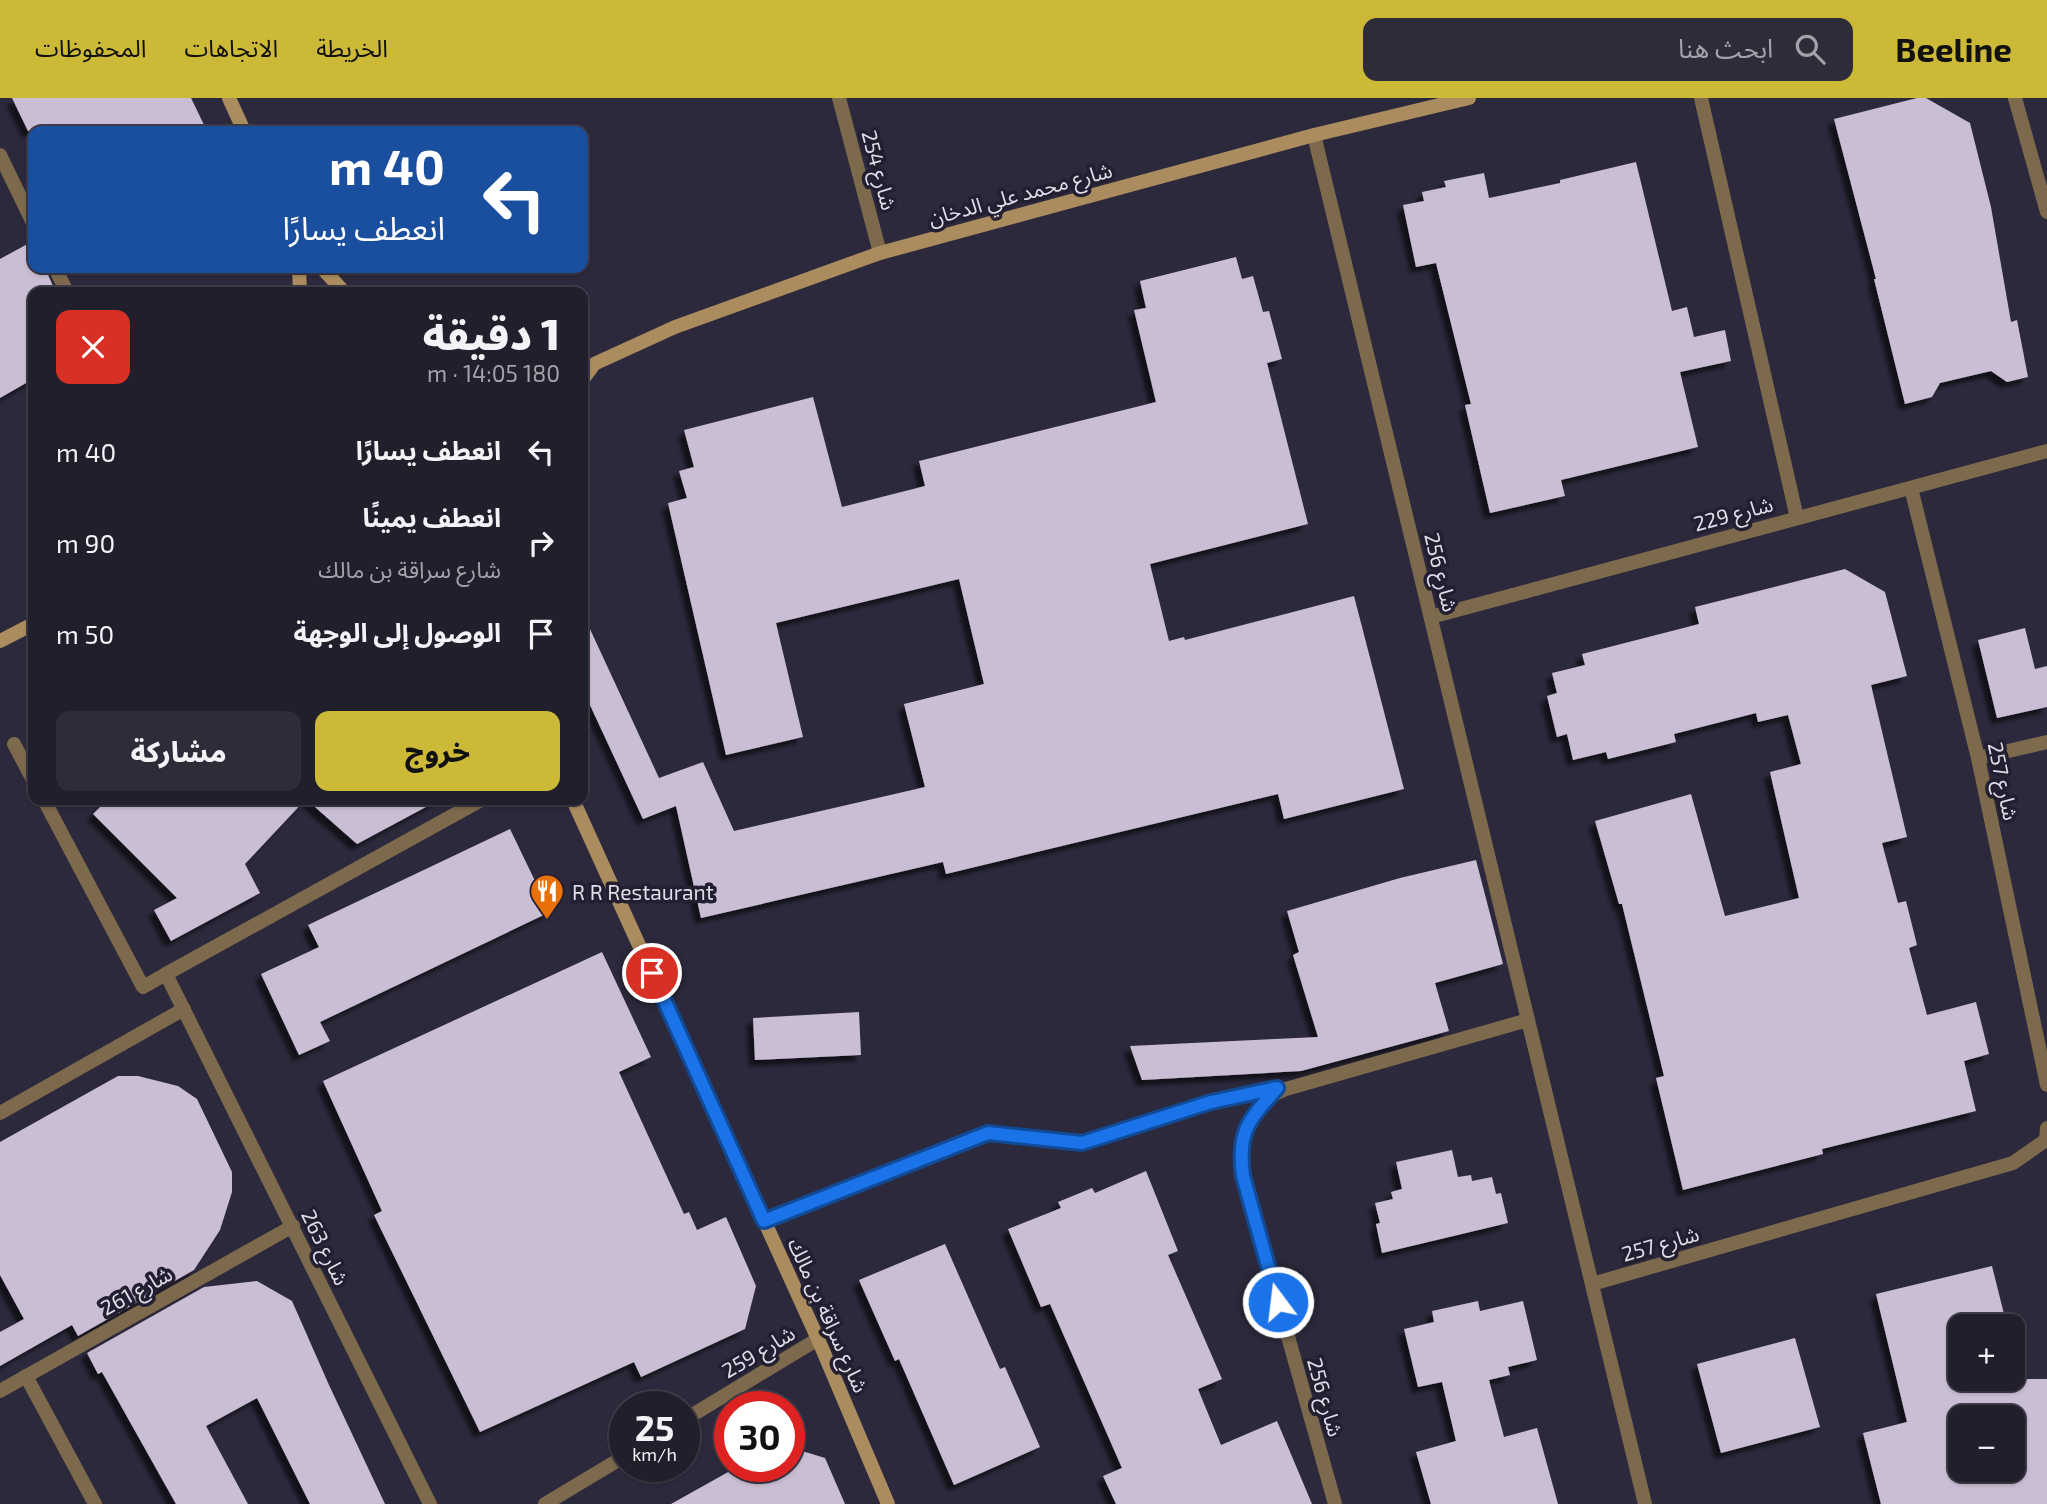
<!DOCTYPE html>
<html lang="ar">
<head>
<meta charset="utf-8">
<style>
  :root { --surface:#221f2d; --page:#2e2c39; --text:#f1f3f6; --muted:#a2a2aa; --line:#3f3d49; --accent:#cdb938 }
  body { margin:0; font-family:"Exo 2","Noto Sans Arabic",sans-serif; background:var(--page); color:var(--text); direction:rtl; height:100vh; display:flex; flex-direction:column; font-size:26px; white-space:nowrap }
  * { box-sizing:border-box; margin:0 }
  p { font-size:23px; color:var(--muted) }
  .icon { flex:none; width:38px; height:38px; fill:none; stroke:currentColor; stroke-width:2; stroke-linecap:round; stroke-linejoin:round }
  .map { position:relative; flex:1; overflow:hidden; direction:ltr }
  .drawer { position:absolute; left:28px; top:189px; width:560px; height:518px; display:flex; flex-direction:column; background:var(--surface); border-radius:14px; box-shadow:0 2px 5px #0004,0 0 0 2px var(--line); direction:rtl }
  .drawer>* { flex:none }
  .hud { position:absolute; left:28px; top:28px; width:560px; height:147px; border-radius:14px; box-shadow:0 2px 5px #0004,0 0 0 2px var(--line); direction:rtl; background:#1a4fa0; color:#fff; overflow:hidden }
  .fabs { position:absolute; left:1948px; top:1216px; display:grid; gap:14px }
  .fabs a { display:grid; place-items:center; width:77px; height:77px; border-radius:14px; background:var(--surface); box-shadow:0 2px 5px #0004,0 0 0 2px var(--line); font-size:35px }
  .speed { position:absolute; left:609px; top:1293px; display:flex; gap:14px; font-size:35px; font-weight:700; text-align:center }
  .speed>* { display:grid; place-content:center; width:91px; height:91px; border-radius:50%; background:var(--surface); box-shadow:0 2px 5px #0004,0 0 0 2px var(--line); line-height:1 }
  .speed small { font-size:18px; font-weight:400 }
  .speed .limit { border:10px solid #d22; background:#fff; color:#111 }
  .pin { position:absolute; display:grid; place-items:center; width:60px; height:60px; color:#fff; margin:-30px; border:4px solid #fff; border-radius:50%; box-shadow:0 2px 7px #0007 }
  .me { position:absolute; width:77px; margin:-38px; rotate:345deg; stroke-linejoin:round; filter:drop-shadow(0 0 5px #0008) }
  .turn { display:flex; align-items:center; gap:24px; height:147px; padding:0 28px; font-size:32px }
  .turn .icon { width:91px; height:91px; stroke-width:2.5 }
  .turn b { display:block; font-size:49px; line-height:60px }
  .round { display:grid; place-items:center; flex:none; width:74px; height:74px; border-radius:14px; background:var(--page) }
  .summary { display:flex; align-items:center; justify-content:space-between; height:119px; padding:0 28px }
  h1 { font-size:42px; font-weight:800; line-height:52px }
  .action { display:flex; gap:14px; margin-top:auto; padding:14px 28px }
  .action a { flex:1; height:80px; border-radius:14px; background:var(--accent); color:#111; font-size:28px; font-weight:800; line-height:80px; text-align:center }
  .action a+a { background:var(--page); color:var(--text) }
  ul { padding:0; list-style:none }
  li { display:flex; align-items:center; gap:21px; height:91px; padding:0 28px }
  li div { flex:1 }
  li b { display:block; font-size:26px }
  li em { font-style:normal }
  header { display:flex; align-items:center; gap:42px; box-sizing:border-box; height:98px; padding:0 35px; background:var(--accent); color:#111 }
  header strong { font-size:33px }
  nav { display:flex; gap:38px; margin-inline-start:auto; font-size:24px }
  .search { width:490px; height:63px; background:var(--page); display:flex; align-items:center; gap:18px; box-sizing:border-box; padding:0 24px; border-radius:14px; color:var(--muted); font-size:26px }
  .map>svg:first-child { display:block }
  .building { fill:#cabed4; fill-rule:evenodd; filter:url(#shadow) }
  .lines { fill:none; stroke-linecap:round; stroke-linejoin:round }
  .lane { stroke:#7d6a4d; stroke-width:14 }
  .street { stroke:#7d6a4d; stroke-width:14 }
  .secondary { stroke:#ab8c5e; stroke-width:14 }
  .route-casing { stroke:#114b97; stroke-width:18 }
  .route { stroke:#1a73e8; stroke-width:12 }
  .labels { text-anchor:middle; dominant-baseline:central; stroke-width:7; stroke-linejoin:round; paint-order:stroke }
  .street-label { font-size:21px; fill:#dfdde9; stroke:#231f31 }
  .poi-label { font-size:21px; fill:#dfdde9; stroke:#231f31; text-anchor:start }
</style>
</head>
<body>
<header>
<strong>Beeline</strong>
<div class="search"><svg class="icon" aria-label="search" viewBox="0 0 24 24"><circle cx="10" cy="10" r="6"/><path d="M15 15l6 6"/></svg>ابحث هنا</div>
<nav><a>الخريطة</a><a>الاتجاهات</a><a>المحفوظات</a></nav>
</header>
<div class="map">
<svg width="2047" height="1406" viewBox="0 0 2047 1406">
  <defs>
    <filter id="shadow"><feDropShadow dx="-6" dy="6" stdDeviation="2" flood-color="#0009"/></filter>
  </defs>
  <rect width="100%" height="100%" fill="#2d293c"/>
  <!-- building -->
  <g class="building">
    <polygon points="12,0 191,0 207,33 28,33"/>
    <polygon points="1917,0 1926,0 1970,25 1991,109 2011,224 2017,222 2028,279 2007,284 1991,273 1940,285 1932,299 1905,306 1874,181 1876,181 1834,21"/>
    <polygon points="1636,64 1672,213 1687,209 1694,239 1725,232 1731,263 1680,274 1698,349 1561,382 1565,398 1490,415 1465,307 1471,306 1436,165 1416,169 1403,107 1424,103 1422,94 1446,89 1444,83 1484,75 1489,100 1560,85 1560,82"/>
    <polygon points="33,143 33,170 45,170 53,188 43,194 33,194 33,281 0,300 0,161"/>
    <polygon points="1236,159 1242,181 1253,178 1263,214 1269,213 1282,261 1267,265 1308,426 1150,466 1169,543 1184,539 1185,542 1354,498 1404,691 1284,721 1278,696 946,776 943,764 701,820 676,708 643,721 583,592 583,516 659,680 703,664 734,733 925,689 904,606 984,586 959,481 776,525 803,639 726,657 668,405 687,400 679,373 694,369 684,332 813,299 842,409 925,388 919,363 1156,304 1134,212 1146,210 1140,183"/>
    <polygon points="1845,471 1885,494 1907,578 1871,587 1907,739 1882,745 1898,805 1906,803 1917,847 1909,850 1927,917 1976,904 1989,956 1964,963 1976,1013 1822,1051 1823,1056 1683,1092 1656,980 1664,978 1622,806 1619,806 1595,723 1691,696 1725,818 1799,800 1770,674 1801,666 1788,617 1758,624 1756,615 1674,636 1676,644 1608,661 1606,654 1573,662 1567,636 1557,639 1547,598 1557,595 1552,575 1585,567 1582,556 1699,526 1695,509"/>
    <polygon points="2025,530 2035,571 2047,568 2047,609 1997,620 1978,542"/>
    <polygon points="107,702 305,702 245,766 260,795 171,843 154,812 177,800 93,716"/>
    <polygon points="307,702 439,702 357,746"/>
    <polygon points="510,731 550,814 320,924 330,943 299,957 261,876 319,849 308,827"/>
    <polygon points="1476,762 1503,866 1435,885 1449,933 1301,973 1142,982 1130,948 1318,939 1293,857 1299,854 1287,813 1400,780"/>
    <polygon points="602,854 651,959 619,974 684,1116 689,1114 697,1132 726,1119 756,1188 745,1231 641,1279 634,1264 480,1334 374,1117 382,1113 323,983"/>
    <polygon points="859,914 861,957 755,962 753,920"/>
    <polygon points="118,978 138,978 178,988 197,1001 232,1074 232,1094 220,1132 194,1172 78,1238 72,1227 0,1268 0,1234 24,1221 0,1177 0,1044"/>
    <polygon points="1452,1052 1458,1079 1471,1077 1472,1083 1492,1079 1496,1096 1501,1095 1508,1125 1382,1155 1376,1126 1380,1125 1375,1105 1393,1101 1391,1094 1402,1091 1396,1064"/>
    <polygon points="1146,1073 1178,1153 1168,1157 1222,1281 1198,1291 1221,1347 1277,1323 1312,1406 1116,1406 1103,1378 1122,1370 1050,1206 1041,1209 1008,1131 1061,1110 1058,1104 1092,1090 1095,1095"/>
    <polygon points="945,1146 1000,1271 1005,1269 1040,1349 954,1387 899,1261 895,1263 859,1182"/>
    <path d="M1992,1168L2007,1228H1960V1281H2012V1250L2020,1281H2047V1406H1881L1863,1335L1907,1324L1876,1196ZM1960,1320H2012V1372H1960Z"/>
    <polygon points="257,1183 292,1203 329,1287 385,1406 310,1406 257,1300 206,1328 248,1406 176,1406 102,1274 98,1276 87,1255 204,1189"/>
    <polygon points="1478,1203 1480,1213 1523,1203 1537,1262 1508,1269 1510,1277 1489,1282 1504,1339 1537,1330 1558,1406 1431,1406 1416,1354 1456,1343 1442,1284 1418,1289 1404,1231 1434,1224 1432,1213"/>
    <polygon points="1795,1240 1820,1329 1721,1355 1697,1266"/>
    <polygon points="789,1349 825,1360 845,1406 671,1406 739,1368 789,1368"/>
  </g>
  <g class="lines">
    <!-- lane -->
    <g class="lane">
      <polyline points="1701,0 1797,420"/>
      <polyline points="0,57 33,125"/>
      <polyline points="55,170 67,194"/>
      <polyline points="14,646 33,682"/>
      <polyline points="44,702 143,889 166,876"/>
      <polyline points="764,1123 988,1035 1082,1044 1211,1004 1277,990"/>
      <polyline points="26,1278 95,1406"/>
    </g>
    <!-- street -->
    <g class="street">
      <polyline points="839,0 880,155"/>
      <polyline points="2015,0 2047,114"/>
      <polyline points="1314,37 1645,1406"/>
      <polyline points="1911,390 1978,660 2047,987"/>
      <polyline points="1431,519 2047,353"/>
      <polyline points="1978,660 2047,644"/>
      <path d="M1277,990C1249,1022 1238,1033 1243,1078L1335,1406"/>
      <polyline points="1274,994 1273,997 1286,991 1528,922"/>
      <polyline points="0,1015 184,911"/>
      <polyline points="1592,1186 2013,1065 2046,1042 2047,1030"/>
      <polyline points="0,1293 293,1128"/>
      <polyline points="684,1322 818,1241"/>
      <polyline points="430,1406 166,876 481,702"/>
      <polyline points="545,1406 625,1358"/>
    </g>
    <!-- secondary -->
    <g class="secondary">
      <polyline points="229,0 244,33"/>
      <polyline points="299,170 300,194"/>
      <polyline points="322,170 344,194"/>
      <polyline points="583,281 594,266 675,229 880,155 1314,37 1469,0"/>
      <polyline points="0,543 33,526"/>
      <polyline points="573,702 818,1241 888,1406"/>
    </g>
  </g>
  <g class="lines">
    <!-- route casing -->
    <g class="route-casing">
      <path id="route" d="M652,875L764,1123L988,1035L1082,1045L1211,1004L1277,990C1249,1022 1237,1033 1243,1078L1278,1204"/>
    </g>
    <!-- route -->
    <use href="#route" class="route"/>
  </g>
  <!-- icons -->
  <defs>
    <g id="restaurant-pin" transform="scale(1.75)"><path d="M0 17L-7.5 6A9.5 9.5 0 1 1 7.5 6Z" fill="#e8710a" stroke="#231f31"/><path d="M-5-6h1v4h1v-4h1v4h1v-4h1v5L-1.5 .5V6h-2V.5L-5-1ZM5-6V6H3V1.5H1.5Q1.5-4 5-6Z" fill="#fff"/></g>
  </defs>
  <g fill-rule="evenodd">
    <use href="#restaurant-pin" x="547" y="793"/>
  </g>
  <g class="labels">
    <!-- street labels -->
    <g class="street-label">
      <text transform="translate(880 72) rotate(75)">شارع 254</text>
      <text transform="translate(1020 95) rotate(-15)">شارع محمد علي الدخان</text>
      <text transform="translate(1733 415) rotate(-15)">شارع 229</text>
      <text transform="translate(1442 474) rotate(76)">شارع 256</text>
      <text transform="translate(2004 683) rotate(78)">شارع 257</text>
      <text transform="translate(1660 1145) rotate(-16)">شارع 257</text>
      <text transform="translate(326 1149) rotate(64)">شارع 263</text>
      <text transform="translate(136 1192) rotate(-29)">شارع 261</text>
      <text transform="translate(829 1217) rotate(66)">شارع سراقة بن مالك</text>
      <text transform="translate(758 1253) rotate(-31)">شارع 259</text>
      <text transform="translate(1326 1299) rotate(74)">شارع 256</text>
    </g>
    <!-- poi labels -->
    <g class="poi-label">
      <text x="572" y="793">R R Restaurant</text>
    </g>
  </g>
</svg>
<div class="fabs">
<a>+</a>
<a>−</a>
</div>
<div class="speed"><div>25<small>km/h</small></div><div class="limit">30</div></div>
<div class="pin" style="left:652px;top:875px;background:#d93025"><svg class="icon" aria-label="arrive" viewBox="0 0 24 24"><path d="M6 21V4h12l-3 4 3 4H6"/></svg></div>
<svg class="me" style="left:1278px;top:1204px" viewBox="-20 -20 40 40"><circle r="17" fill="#1a73e8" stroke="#fff" stroke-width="3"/><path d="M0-11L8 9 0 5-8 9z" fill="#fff"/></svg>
<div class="hud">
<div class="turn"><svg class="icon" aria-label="left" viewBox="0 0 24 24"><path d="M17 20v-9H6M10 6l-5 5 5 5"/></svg><div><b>40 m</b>انعطف يسارًا</div></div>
</div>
<section class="drawer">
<div class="summary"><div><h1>1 دقيقة</h1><p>180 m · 14:05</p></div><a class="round" style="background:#d93025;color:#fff"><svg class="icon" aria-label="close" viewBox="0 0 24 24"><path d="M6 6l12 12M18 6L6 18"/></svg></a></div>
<ul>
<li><svg class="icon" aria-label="left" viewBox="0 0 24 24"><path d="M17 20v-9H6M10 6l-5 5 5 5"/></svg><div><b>انعطف يسارًا</b></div><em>40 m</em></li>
<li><svg class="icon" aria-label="right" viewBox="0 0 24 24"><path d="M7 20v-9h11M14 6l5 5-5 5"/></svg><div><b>انعطف يمينًا</b><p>شارع سراقة بن مالك</p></div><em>90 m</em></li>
<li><svg class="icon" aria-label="arrive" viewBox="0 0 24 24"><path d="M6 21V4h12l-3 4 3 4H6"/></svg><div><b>الوصول إلى الوجهة</b></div><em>50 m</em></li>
</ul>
<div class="action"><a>خروج</a><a>مشاركة</a></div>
</section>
</div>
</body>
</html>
